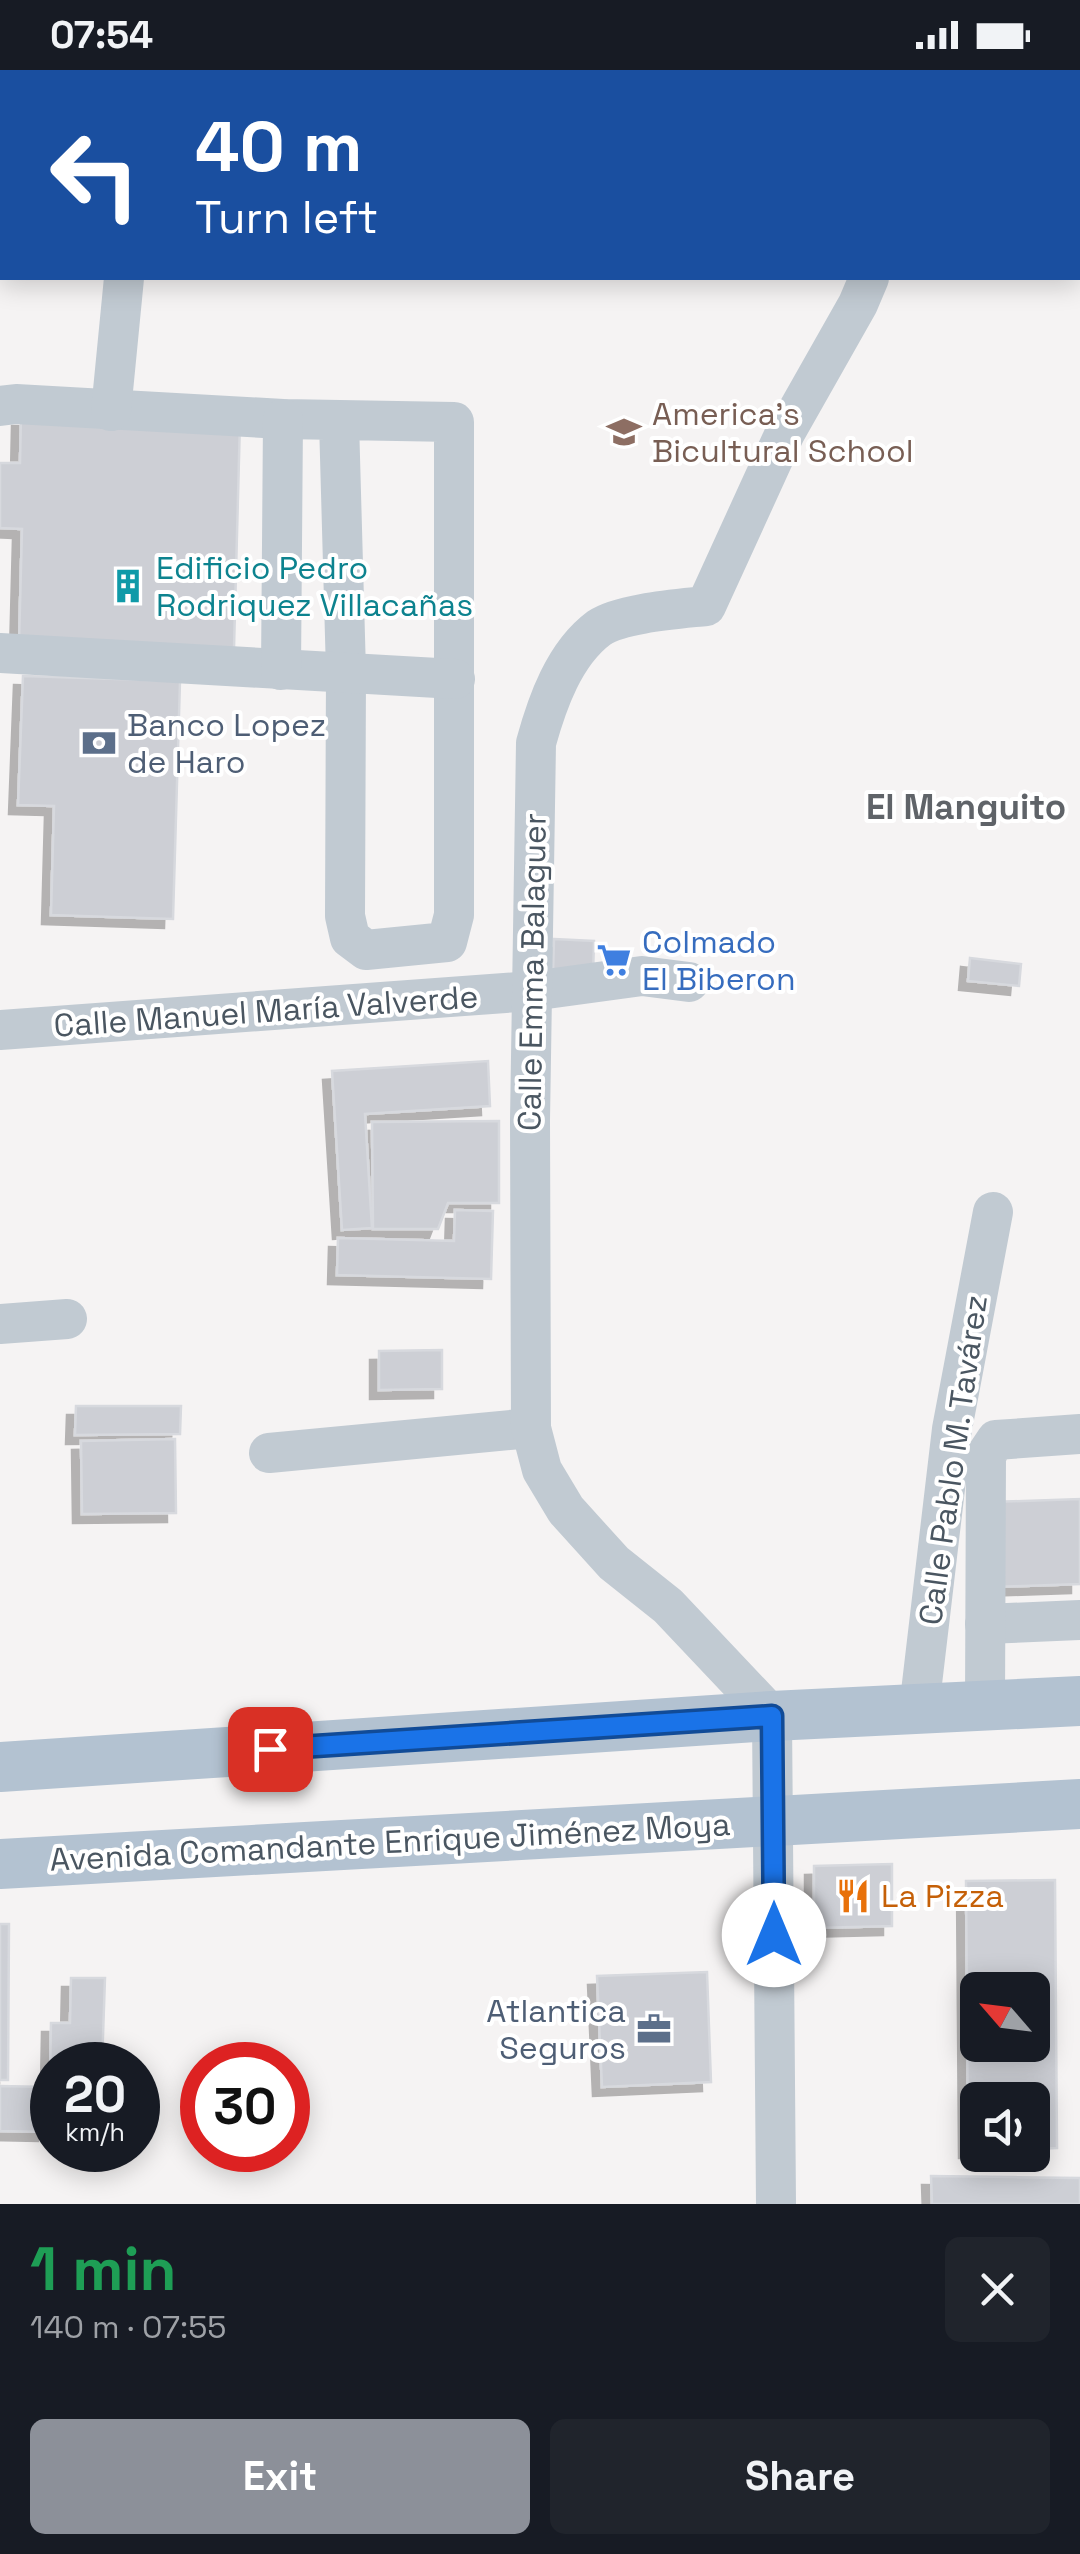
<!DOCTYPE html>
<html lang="en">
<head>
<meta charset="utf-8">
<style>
  :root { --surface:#171b24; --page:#20242c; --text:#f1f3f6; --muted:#9ea1a6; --accent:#8c9099 }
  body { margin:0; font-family:"Space Grotesk",sans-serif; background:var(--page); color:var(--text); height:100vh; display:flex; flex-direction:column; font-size:38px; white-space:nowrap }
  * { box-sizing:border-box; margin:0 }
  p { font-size:32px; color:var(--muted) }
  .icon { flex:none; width:55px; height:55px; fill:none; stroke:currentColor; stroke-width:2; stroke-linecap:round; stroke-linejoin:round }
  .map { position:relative; height:2134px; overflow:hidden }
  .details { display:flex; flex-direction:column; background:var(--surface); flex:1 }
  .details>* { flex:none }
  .top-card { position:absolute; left:0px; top:0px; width:1080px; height:210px; box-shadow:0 5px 25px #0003; background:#1a4fa0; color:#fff; overflow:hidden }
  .needle { width:65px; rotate:298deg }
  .controls { position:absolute; left:960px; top:1902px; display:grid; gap:20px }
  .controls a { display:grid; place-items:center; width:90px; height:90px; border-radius:15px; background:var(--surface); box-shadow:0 5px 25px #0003; font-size:50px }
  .speed { position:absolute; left:30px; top:1972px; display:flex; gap:20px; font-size:50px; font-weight:700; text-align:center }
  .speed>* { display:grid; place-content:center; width:130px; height:130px; border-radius:50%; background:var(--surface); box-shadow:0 5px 25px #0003; line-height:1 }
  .speed small { font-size:25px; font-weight:400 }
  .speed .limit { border:15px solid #d22; background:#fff; color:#111 }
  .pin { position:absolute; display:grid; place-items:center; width:85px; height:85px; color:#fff; margin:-42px; border-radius:20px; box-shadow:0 5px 15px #0006 }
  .me { position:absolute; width:110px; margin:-55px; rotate:0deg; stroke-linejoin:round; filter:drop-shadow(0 0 8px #0008) }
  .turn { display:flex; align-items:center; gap:35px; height:210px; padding:0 30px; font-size:45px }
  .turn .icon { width:130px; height:130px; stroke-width:2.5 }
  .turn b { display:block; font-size:70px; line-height:85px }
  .round { display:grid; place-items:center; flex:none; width:105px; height:105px; border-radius:15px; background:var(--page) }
  .headline { display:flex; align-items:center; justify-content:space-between; height:170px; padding:0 30px }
  h1 { font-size:60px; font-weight:700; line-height:75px; color:#1e9e55 }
  .cta { display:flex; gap:20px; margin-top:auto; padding:20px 30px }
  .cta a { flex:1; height:115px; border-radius:15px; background:var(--accent); color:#fff; font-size:40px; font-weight:700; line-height:115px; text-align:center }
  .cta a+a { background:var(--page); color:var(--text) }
  .status { display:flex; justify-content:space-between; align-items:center; height:70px; padding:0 50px; background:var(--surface); direction:ltr }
  .status svg { height:28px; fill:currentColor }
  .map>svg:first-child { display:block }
  .building { fill:#cdcfd5; stroke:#d7d9de; stroke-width:2.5; fill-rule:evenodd; filter:url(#shadow) }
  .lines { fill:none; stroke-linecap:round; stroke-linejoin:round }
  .minor { stroke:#c1cad2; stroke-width:40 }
  .major { stroke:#b3c2d1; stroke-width:50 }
  .route-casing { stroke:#114b97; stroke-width:25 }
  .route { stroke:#1a73e8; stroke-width:18 }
  .labels { text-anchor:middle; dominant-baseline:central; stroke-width:8; stroke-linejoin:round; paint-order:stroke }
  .education-label { font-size:32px; fill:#785e54; stroke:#fff; text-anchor:start }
  .culture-label { font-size:32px; fill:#0d838f; stroke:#fff; text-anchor:start }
  .service-label { font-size:32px; fill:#4e5e75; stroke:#fff; text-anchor:start }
  .shop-label { font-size:32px; fill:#366cbe; stroke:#fff; text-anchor:start }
  .street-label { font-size:32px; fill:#4a5661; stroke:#fff }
  .food-label { font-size:32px; fill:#c56008; stroke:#fff; text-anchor:start }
  .neighbourhood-label { font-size:35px; font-weight:bold; fill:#5f6368; stroke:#fff }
</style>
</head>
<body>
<div class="status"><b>07:54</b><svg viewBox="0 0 49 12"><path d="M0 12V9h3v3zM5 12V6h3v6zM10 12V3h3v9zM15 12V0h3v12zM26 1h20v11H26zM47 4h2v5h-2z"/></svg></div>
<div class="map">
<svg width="1080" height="2134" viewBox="0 0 1080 2134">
  <defs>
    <filter id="shadow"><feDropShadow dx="-9" dy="9" stdDeviation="0" flood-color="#0004"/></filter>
  </defs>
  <rect width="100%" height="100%" fill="#f5f3f3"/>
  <!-- building -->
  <g class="building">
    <polygon points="21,347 240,351 234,578 19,574 22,459 0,458 0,393 20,393"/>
    <polygon points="23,606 180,611 173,849 51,845 54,736 18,735"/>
    <polygon points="554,869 594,871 593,905 553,903"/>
    <polygon points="970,888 1021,894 1019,916 968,911"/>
    <polygon points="488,991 490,1036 365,1044 372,1158 342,1160 332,1001"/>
    <polygon points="499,1051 499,1133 448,1133 438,1159 373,1159 372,1052"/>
    <polygon points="455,1140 493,1141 491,1209 337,1205 338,1168 454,1171"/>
    <polygon points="442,1280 442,1319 379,1320 379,1281"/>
    <polygon points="76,1336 181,1336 180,1364 75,1365"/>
    <polygon points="175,1369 176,1443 82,1444 81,1371"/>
    <polygon points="1080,1429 1080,1514 993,1517 991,1432"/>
    <polygon points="892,1794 892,1856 814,1858 814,1796"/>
    <path d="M1055,1810L1057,2078L1032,2079V2030H978V2079H968L966,1811ZM978,1920H1032V1975H978Z"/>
    <polygon points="0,1854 9,1854 8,2010 0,2010"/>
    <polygon points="707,1902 711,2012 602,2017 597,1906"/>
    <polygon points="71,1908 105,1908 102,1995 52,1995 52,2007 50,2007 51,1953 70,1953"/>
    <polygon points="0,2016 48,2017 47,2062 0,2061"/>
    <polygon points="931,2106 1080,2108 1080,2134 932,2134"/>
  </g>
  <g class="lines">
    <!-- minor -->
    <g class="minor">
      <polyline points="284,0 284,2"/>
      <polyline points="906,0 906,2"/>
      <polyline points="0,55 2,55"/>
      <polyline points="0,336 16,334 283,349 454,352 454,845 447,872 366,880 350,868 345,846 346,602 339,351"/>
      <polyline points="111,341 124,208"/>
      <polyline points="0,583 455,609"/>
      <polyline points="281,600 283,349"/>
      <polyline points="0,960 532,921 642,906 689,912"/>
      <polyline points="0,1254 67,1249"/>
      <polyline points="269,1383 531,1358"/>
      <polyline points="985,1554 1080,1550"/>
      <polyline points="985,1635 986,1385 996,1370 1080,1364"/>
      <polyline points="919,1639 952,1359 993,1142"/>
      <path d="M776,2134L772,1646L668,1536L614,1493L566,1440L542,1400L531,1358L530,1050L536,673C547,633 564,584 599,558C621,543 679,539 706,536L785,363L858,234L869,208"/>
    </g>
    <!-- major -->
    <g class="major">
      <polyline points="0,1697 772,1646 1080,1631"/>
      <polyline points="0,1794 1080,1734"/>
    </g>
  </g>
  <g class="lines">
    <!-- route casing -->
    <g class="route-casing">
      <polyline id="route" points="270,1679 772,1646 774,1865"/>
    </g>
    <!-- route -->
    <use href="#route" class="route"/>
  </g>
  <!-- icons -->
  <defs>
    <g id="school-bare" transform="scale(2.7)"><path d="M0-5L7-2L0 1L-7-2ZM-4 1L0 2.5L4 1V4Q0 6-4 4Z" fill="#8d6e63" stroke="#fff" stroke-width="2.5" paint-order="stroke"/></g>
    <g id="building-bare" transform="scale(2.7)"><path d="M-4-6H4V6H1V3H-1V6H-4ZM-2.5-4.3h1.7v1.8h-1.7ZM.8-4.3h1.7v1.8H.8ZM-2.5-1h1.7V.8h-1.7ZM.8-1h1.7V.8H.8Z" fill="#0f9aa8" stroke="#fff" stroke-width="2.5" paint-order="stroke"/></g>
    <g id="bank-bare" transform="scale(2.7)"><path d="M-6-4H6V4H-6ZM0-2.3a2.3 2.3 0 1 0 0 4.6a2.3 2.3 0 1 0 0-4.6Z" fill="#5c6f8a" stroke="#fff" stroke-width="2.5" paint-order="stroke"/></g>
    <g id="supermarket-bare" transform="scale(2.7)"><path d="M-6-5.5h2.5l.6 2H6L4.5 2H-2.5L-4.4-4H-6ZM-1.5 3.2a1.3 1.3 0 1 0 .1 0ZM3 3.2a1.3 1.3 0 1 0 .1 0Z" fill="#3f7fe0" stroke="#fff" stroke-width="2.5" paint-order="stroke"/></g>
    <g id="restaurant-bare" transform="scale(2.7)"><path d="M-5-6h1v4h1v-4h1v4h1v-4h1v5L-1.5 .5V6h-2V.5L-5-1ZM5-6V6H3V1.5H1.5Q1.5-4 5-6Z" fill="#e8710a" stroke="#fff" stroke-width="2.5" paint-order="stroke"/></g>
    <g id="office-bare" transform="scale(2.7)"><path d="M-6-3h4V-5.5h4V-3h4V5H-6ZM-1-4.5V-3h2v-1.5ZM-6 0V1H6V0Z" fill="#5c6f8a" stroke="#fff" stroke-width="2.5" paint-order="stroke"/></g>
  </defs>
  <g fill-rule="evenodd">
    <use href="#school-bare" x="624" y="362"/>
    <use href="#building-bare" x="128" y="516"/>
    <use href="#bank-bare" x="99" y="673"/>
    <use href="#supermarket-bare" x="614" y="890"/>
    <use href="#restaurant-bare" x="853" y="1826"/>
    <use href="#office-bare" x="654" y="1959"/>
  </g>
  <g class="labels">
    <!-- education labels -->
    <g class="education-label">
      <text x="652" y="344">America's<tspan x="652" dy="37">Bicultural School</tspan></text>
    </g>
    <!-- culture labels -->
    <g class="culture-label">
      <text x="156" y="498">Edificio Pedro<tspan x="156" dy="37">Rodriquez Villacañas</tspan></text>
    </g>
    <!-- service labels -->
    <g class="service-label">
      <text x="127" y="655">Banco Lopez<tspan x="127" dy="37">de Haro</tspan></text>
      <text x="626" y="1941" text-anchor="end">Atlantica<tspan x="626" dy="37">Seguros</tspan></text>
    </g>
    <!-- shop labels -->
    <g class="shop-label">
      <text x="642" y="872">Colmado<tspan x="642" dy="37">El Biberon</tspan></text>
    </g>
    <!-- street labels -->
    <g class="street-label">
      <text transform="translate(532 902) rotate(-89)">Calle Emma Balaguer</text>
      <text transform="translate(266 941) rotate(-4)">Calle Manuel María Valverde</text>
      <text transform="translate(953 1390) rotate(-82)">Calle Pablo M. Tavárez</text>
      <text transform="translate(390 1772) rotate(-3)">Avenida Comandante Enrique Jiménez Moya</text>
    </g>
    <!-- food labels -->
    <g class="food-label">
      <text x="881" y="1826">La Pizza</text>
    </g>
    <!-- neighbourhood labels -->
    <g class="neighbourhood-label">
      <text x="966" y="737">El Manguito</text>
    </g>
  </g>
</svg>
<div class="controls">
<a><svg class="needle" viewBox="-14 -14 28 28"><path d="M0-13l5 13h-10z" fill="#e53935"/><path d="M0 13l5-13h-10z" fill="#9ea1a6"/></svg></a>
<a><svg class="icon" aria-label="sound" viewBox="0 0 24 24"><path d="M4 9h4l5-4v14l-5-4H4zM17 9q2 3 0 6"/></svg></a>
</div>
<div class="speed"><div>20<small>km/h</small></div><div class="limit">30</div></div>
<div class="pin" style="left:270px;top:1679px;background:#d93025"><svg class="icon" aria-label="arrive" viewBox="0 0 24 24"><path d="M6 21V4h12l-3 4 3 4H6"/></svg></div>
<svg class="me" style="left:774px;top:1865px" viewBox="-20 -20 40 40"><circle r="19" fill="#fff"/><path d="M0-13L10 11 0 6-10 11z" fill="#1a73e8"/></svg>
<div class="top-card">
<div class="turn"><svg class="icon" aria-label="left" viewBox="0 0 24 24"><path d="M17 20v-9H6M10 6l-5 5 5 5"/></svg><div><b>40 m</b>Turn left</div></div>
</div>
</div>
<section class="details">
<div class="headline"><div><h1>1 min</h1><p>140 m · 07:55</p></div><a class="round"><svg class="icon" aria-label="close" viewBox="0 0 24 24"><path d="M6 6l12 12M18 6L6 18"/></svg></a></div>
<div class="cta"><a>Exit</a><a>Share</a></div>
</section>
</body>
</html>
